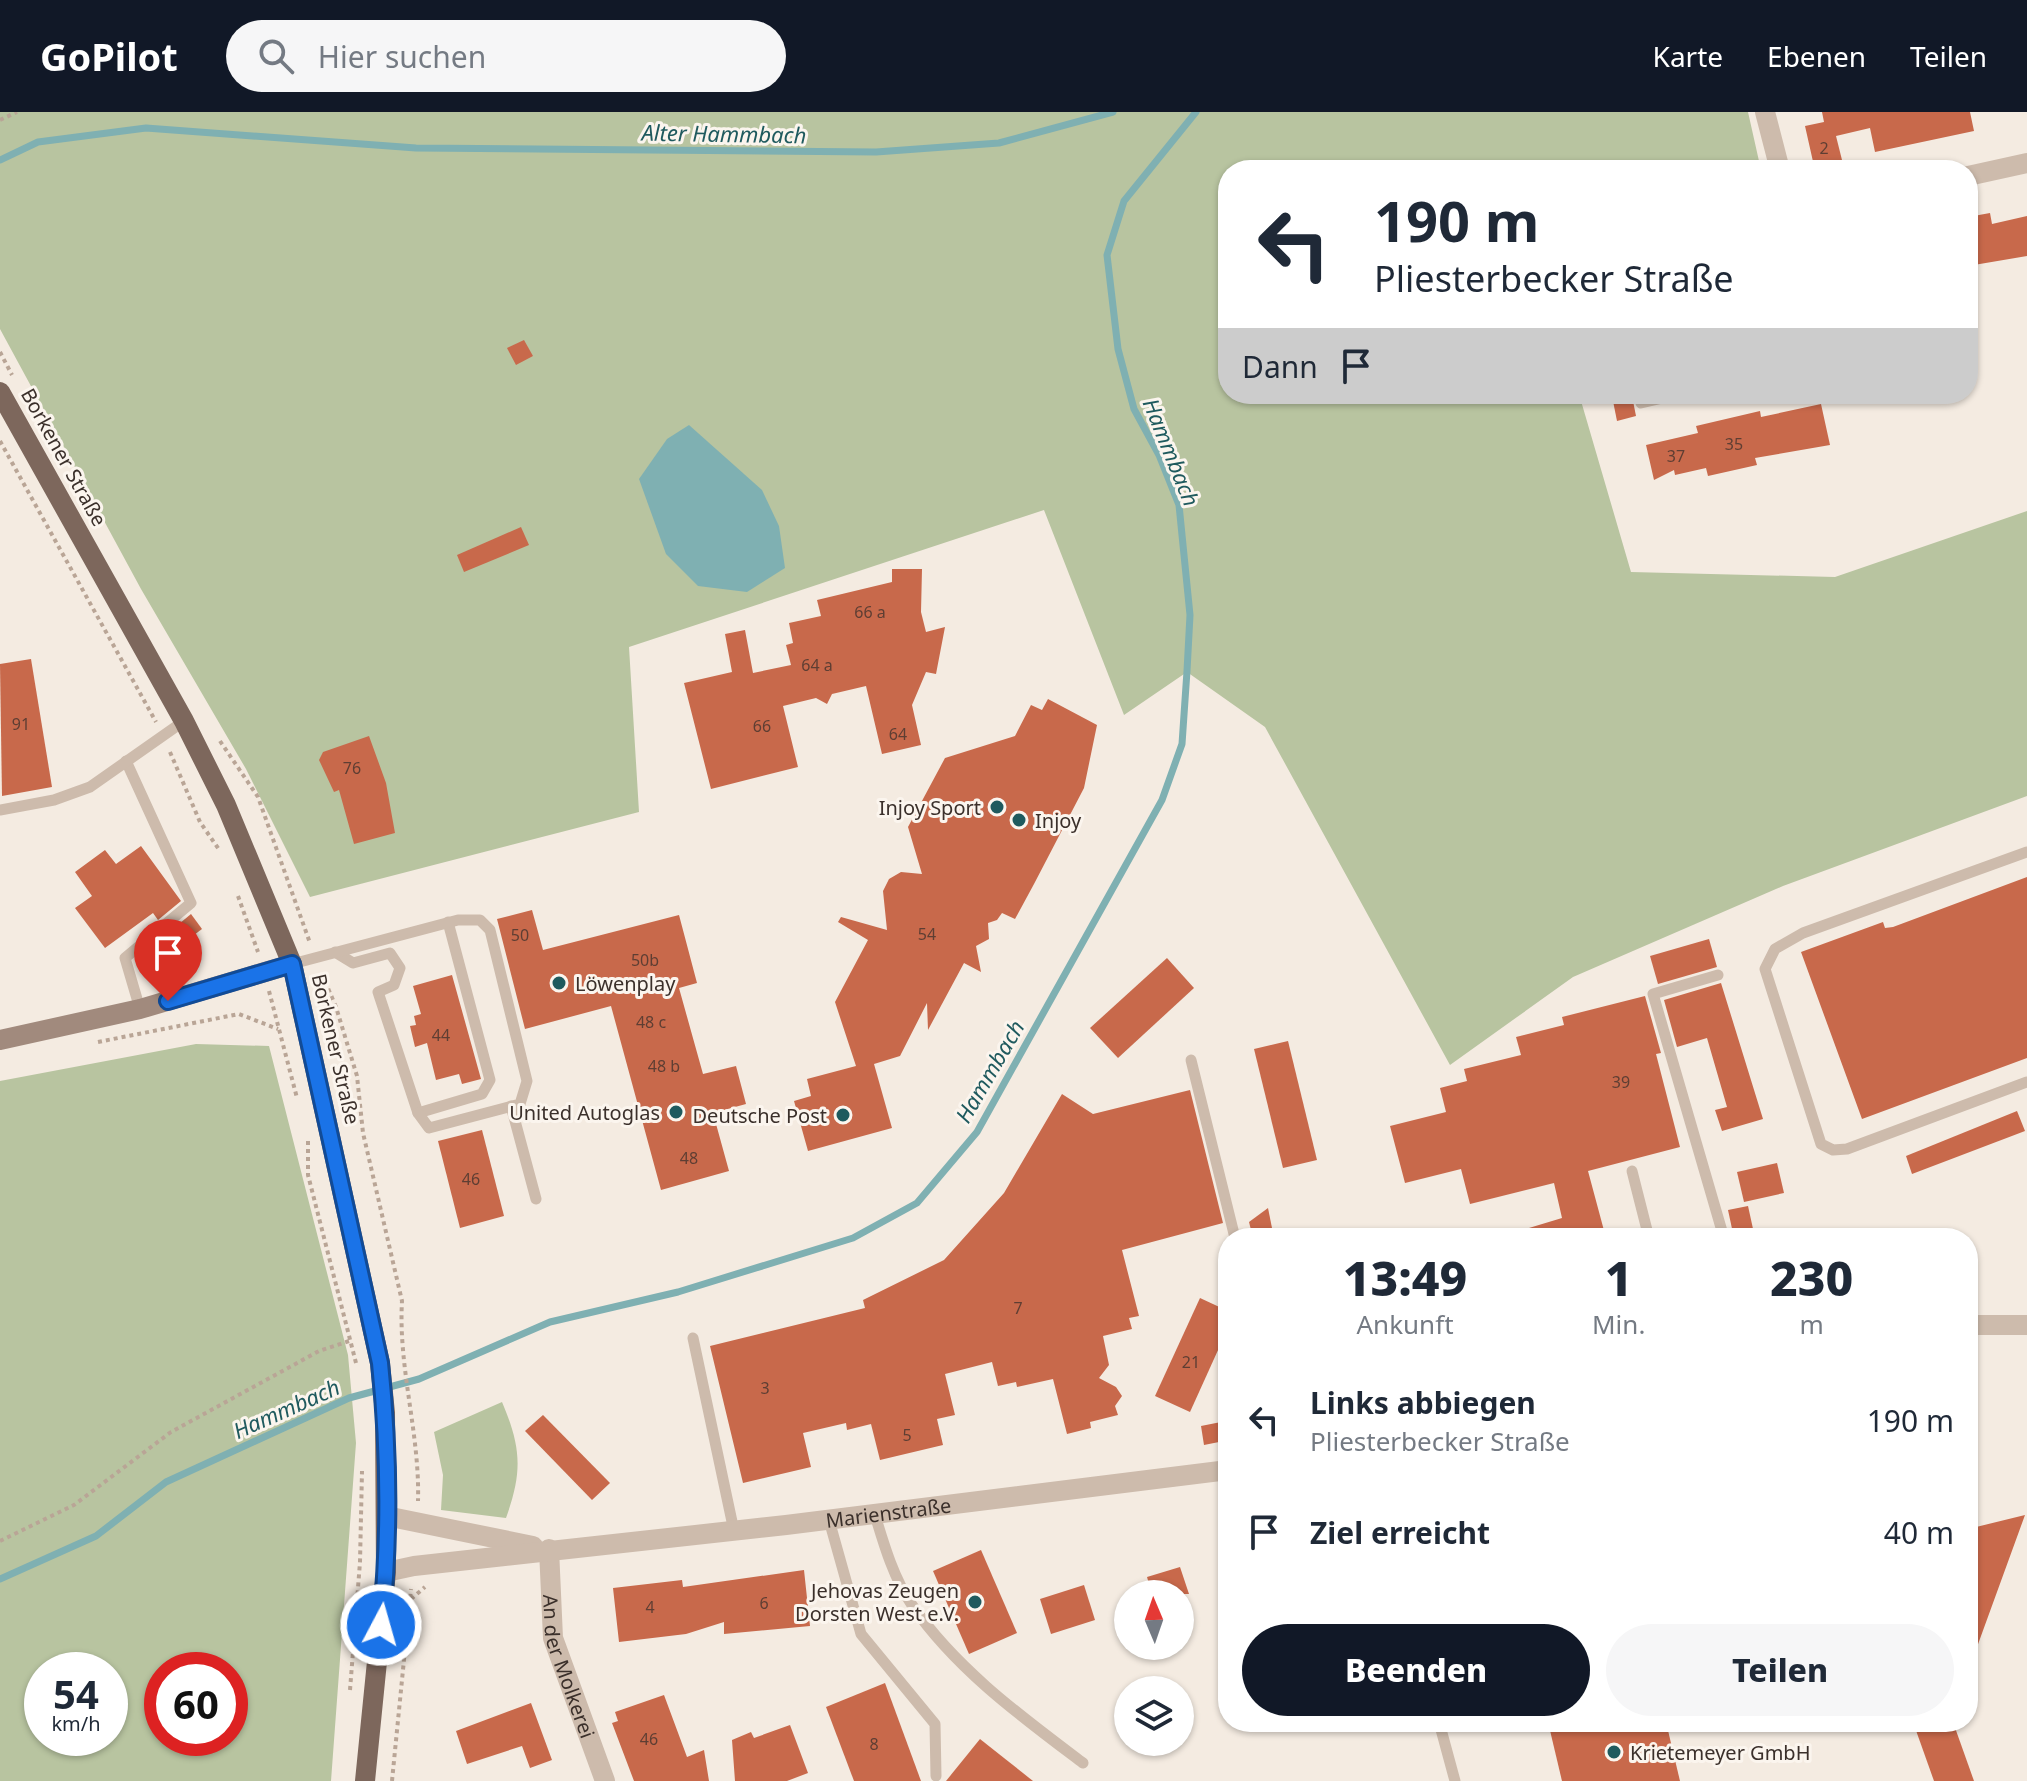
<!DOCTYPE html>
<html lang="de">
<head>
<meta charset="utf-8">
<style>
  :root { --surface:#fff; --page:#f6f6f7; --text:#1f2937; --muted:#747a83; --accent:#111827 }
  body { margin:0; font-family:"Noto Sans",sans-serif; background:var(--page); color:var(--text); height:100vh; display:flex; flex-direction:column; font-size:30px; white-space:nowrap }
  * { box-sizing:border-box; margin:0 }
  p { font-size:26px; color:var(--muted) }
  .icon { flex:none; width:44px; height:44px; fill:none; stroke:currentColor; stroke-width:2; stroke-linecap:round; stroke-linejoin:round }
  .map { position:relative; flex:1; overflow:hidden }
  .panel { position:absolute; left:1218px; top:1116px; width:760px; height:504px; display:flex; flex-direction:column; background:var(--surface); border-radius:32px; box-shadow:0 2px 6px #0004 }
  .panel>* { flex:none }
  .banner { position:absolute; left:1218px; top:48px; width:760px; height:244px; border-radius:32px; box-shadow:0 2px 6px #0004; background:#fff; color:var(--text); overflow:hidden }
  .needle { width:52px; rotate:358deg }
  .fabs { position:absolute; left:1114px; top:1468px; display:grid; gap:16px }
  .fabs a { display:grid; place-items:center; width:80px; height:80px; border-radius:50%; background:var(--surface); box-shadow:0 2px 6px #0004; font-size:40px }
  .speed { position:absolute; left:24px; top:1540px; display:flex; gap:16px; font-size:40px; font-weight:700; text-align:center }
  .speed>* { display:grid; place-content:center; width:104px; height:104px; border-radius:50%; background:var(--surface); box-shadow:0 2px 6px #0004; line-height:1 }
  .speed small { font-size:20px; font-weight:400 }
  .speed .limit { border:12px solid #d22; background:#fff; color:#111 }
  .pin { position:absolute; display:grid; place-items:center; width:68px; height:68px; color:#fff; margin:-82px -34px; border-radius:50% 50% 50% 0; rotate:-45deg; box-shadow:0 0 8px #0007 }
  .pin .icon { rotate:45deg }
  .me { position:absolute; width:88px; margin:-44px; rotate:6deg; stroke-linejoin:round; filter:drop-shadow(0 0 6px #0008) }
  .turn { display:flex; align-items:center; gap:28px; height:168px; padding:0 24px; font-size:36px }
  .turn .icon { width:104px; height:104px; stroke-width:2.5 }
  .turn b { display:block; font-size:56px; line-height:68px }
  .then { display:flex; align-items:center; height:76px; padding:0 24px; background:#0003; gap:16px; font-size:30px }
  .eta { display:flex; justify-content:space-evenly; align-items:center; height:136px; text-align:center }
  .eta b { font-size:48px; font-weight:800; line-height:56px }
  .button { display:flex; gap:16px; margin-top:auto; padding:16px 24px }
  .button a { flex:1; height:92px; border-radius:48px; background:var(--accent); color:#fff; font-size:32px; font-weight:800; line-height:92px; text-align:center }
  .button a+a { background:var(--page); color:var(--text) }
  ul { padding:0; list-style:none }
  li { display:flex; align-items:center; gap:24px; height:112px; padding:0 24px }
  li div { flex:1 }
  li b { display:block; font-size:30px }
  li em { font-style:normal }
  header { display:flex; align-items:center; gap:48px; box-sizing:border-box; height:112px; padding:0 40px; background:var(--accent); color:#fff }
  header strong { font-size:38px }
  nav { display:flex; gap:44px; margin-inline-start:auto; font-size:28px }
  .search { width:560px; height:72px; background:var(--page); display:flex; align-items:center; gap:20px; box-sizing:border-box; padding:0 28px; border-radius:44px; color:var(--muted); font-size:30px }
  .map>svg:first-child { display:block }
  .green { fill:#b8c4a0; fill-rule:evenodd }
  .water { fill:#7fb0b2 }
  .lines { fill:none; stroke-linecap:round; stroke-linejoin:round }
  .stream { stroke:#7fb0b2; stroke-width:7 }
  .building { fill:#c8694b }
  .path { stroke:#b9a596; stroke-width:4; stroke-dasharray:4 4; stroke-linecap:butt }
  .lane { stroke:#cdbbac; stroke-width:11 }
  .street { stroke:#cdbbac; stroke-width:20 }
  .secondary { stroke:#a18a7d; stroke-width:20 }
  .primary { stroke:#7d675c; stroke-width:20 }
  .route-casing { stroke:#114b97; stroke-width:20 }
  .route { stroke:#1a73e8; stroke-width:14 }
  .poi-dot { fill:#1f5a5e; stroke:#fbf5ee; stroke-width:3 }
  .labels { text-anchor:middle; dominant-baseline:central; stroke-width:6; stroke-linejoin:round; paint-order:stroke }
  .number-label { font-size:16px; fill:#5e3e33 }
  .street-label { font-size:20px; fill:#3b302b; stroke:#fbf5ee }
  .poi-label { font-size:20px; fill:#3b302b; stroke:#fbf5ee; text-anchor:end }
  .water-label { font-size:22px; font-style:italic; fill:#1f5a5e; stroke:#fbf5ee }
</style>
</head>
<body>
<header>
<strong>GoPilot</strong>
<div class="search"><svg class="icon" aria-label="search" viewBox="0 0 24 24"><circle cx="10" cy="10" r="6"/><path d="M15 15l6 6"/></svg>Hier suchen</div>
<nav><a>Karte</a><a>Ebenen</a><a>Teilen</a></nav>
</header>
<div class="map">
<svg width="2027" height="1669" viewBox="0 0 2027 1669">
  <rect width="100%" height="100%" fill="#f4ebe1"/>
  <!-- green -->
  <g class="green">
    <polygon points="0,0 1748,0 1761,58 1228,58 1228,282 1579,282 1631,460 1835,465 2027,399 2027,684 1783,774 1573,865 1450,953 1265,615 1187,560 1124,603 1044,398 629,535 639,700 310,785 246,657 141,477 0,217"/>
    <path d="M196,932L269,934L348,1243L356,1331L331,1669H0V969ZM110,1558V1626H42V1558ZM162,1558H230V1626H162Z"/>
    <path d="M502,1290C521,1335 523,1359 506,1406L441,1398L443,1363L434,1320Z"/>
  </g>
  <!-- water -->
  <polygon class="water" points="689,313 762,378 779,414 785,456 747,480 698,474 666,442 639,367 667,327"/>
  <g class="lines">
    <!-- stream -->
    <g class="stream">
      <polyline points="0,48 38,30 146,16 416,36 876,40 999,31 1113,0"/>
      <polyline points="0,1467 96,1424 166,1370 349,1286 419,1267 550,1210 678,1180 853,1126 917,1091 977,1020 1162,688 1182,632 1187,559 1190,503 1179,393 1159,343 1134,297 1118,237 1107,143 1124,89 1196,0"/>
    </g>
  </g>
  <!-- building -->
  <g class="building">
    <polygon points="1822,0 1970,0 1974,19 1875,40 1870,16 1836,24 1842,48 1814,54 1805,14 1824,10"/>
    <polygon points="1990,101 1992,112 2027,104 2027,144 1968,154 1968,105"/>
    <polygon points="524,228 533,244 516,253 507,236"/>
    <polygon points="1632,284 1636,304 1617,309 1613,289"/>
    <polygon points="1821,292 1830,333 1755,346 1757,353 1708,364 1706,356 1675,363 1674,358 1654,368 1646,333 1698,321 1696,314 1760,299 1761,305"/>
    <polygon points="521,415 529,433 464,460 457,443"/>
    <polygon points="892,457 922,457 921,500 926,520 945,515 936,562 926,560 912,593 921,633 882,642 866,574 832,582 827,592 816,586 783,594 798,655 711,677 684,571 732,560 725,522 745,518 753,561 791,553 786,533 793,531 789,511 821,504 817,488 892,470"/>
    <polygon points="31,547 52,675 2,684 0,552"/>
    <polygon points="1048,587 1097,613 1084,676 1034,772 1015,807 1002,801 997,808 988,811 989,827 976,834 981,860 964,851 928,918 927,891 900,944 874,952 892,1016 808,1039 794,989 811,984 807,967 856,954 835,890 868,828 838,810 841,805 887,818 883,779 889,767 901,760 922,762 908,715 945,646 1015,624 1031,593 1042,598"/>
    <polygon points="369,624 386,671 395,721 354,732 339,678 334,680 319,648 323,640"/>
    <polygon points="141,734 181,789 158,808 153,801 105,836 75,796 92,784 75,760 105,738 116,752"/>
    <polygon points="2027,765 2027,946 1862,1007 1801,840 1883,810 1885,816 1893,815"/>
    <polygon points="532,798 543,838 679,803 697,871 679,876 703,962 736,954 746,992 713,1001 729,1059 661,1078 611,894 525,917 497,807"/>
    <polygon points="191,802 202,817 178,835 168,821"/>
    <polygon points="1709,827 1717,855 1658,872 1650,844"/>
    <polygon points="1167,846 1194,876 1118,946 1090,916"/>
    <polygon points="452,863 481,967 462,972 459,962 436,968 427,931 415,935 410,914 416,913 414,904 421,902 413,874"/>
    <polygon points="1721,871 1763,1007 1722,1019 1715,998 1727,995 1707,926 1677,935 1664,888"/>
    <polygon points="1645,884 1661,941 1656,942 1680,1035 1588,1059 1606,1126 1513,1126 1512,1121 1562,1106 1554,1071 1470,1092 1461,1057 1405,1071 1390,1014 1446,1000 1440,976 1467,969 1464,957 1521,943 1516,925 1564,913 1562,905"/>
    <polygon points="1288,929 1317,1048 1283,1056 1254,937"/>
    <polygon points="1190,978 1223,1111 1122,1138 1139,1204 1129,1206 1132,1217 1103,1224 1109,1253 1099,1266 1116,1275 1122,1284 1115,1294 1118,1303 1090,1310 1091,1316 1067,1322 1053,1267 1017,1275 1016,1270 998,1274 992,1250 945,1262 955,1303 937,1307 943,1333 880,1348 871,1312 847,1318 846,1311 803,1321 811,1355 743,1371 710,1234 865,1196 863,1188 944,1148 1004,1081 1062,982 1093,1002"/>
    <polygon points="2017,999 2025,1019 1912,1062 1906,1044"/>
    <polygon points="482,1018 504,1104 460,1116 438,1029"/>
    <polygon points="1777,1051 1784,1081 1744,1090 1737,1060"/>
    <polygon points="1748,1094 1755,1126 1734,1126 1728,1098"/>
    <polygon points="1268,1096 1274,1126 1253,1126 1249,1110"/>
    <polygon points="1200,1186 1228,1199 1228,1216 1190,1300 1155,1284"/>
    <polygon points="543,1303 610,1371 592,1388 525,1319"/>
    <polygon points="1221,1310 1224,1329 1204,1333 1201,1314"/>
    <polygon points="2025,1403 1977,1535 1972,1514 1968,1515 1968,1417"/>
    <polygon points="981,1438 1017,1521 969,1542 933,1459"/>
    <polygon points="1180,1455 1189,1482 1152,1482 1147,1465"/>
    <polygon points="804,1458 810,1514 724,1522 724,1510 686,1522 619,1530 613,1476 682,1468 683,1475"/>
    <polygon points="1084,1473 1095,1508 1051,1522 1040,1487"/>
    <polygon points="885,1571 921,1669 854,1669 826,1595"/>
    <polygon points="664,1583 687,1645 704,1638 709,1669 634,1669 612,1611 618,1609 615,1600"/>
    <polygon points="531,1591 552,1648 530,1656 522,1634 467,1652 456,1619"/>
    <polygon points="1548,1610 1666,1610 1680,1669 1562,1669"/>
    <polygon points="1913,1610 1953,1610 1974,1669 1934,1669"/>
    <polygon points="790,1613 808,1661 787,1669 735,1669 732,1628 751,1620 754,1626"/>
    <polygon points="980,1627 1004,1646 1033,1669 946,1669"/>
  </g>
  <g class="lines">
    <!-- path -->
    <g class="path">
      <polyline points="0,8 17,0"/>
      <polyline points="0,240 12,263"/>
      <polyline points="0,329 156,610"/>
      <polyline points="220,629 258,685 310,831"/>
      <polyline points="170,640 200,710 220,739"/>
      <polyline points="238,784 258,840"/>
      <path d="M322,862L336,895L357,964L363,1021L402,1189C398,1256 420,1322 418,1389"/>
      <polyline points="269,879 297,986"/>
      <polyline points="98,930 239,902 278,917"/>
      <polyline points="308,1029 308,1063 356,1251"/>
      <polyline points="0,1429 74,1393 171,1320 319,1239 352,1228"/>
      <polyline points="411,1487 425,1475"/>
      <polyline points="350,1578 360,1450 362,1359"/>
      <polyline points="392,1669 411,1477"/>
    </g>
    <!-- lane -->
    <g class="lane">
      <polyline points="1641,291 1680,282"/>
      <polyline points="126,649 191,791 125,846 140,897"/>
      <polyline points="0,698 54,688 90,675 184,609"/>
      <polyline points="2027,740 1803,821 1775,837 1765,857 1821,1032 1833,1038 1847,1037 2027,970"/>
      <polyline points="335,840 353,851 390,841 400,856 394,873 378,880 418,1001 482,982 490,968 448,810"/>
      <polyline points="292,852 458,808 480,808 490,818 527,969 520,992 429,1016 418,1001"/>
      <polyline points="1718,863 1653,882 1724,1126"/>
      <polyline points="1191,948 1235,1126"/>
      <polyline points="511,994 536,1087"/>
      <polyline points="1632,1059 1649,1126"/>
      <polyline points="693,1226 734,1419"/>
      <path d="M875,1403C884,1433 894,1467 912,1493C956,1557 1022,1605 1083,1651"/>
      <polyline points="829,1408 861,1522 935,1612 936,1664"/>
      <polyline points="1439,1610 1455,1669"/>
    </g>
    <!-- street -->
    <g class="street">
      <polyline points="1765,0 1780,58"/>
      <polyline points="1968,64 2027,51"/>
      <polyline points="1968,1213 2027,1213"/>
      <polyline points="386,1404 533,1434"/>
      <path id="s1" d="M549,1437L553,1526L605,1669"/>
      <path id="s2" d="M386,1460L414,1454L786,1413L1228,1358"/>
    </g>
    <!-- secondary -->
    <polyline class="secondary" points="0,928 140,897 292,852"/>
    <!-- primary -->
    <polyline class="primary" points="0,280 184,609 226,693 292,852 380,1251 385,1301 386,1460 365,1669"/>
  </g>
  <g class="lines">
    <!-- route casing -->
    <g class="route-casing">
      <path id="route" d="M168,889L292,852L380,1251C389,1337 390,1427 381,1513"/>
    </g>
    <!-- route -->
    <use href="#route" class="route"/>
  </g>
  <!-- markers -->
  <g class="poi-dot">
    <circle cx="997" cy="695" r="8"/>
    <circle cx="1019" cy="708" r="8"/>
    <circle cx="559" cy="871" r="8"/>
    <circle cx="676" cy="1000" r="8"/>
    <circle cx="843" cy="1003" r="8"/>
    <circle cx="975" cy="1490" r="8"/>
    <circle cx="1614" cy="1640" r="8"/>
  </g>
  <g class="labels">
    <!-- number labels -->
    <g class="number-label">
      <text x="1824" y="36">2</text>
      <text x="1734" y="332">35</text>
      <text x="1676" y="344">37</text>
      <text x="870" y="500">66 a</text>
      <text x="817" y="553">64 a</text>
      <text x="21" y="612">91</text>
      <text x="762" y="614">66</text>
      <text x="898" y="622">64</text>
      <text x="352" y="656">76</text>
      <text x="927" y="822">54</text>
      <text x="520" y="823">50</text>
      <text x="645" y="848">50b</text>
      <text x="651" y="910">48 c</text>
      <text x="441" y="923">44</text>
      <text x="664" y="954">48 b</text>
      <text x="1621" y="970">39</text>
      <text x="689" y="1046">48</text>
      <text x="471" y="1067">46</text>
      <text x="1018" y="1196">7</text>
      <text x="1191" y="1250">21</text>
      <text x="765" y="1276">3</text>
      <text x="907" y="1323">5</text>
      <text x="764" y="1491">6</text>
      <text x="650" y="1495">4</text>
      <text x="649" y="1627">46</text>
      <text x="874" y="1632">8</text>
    </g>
    <!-- street labels -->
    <g class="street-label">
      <text transform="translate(64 345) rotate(61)">Borkener Straße</text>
      <text transform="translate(336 937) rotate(77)">Borkener Straße</text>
      <text stroke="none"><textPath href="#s2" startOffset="506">Marienstraße</textPath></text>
      <text stroke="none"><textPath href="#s1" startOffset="120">An der Molkerei</textPath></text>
    </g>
    <!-- poi labels -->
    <g class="poi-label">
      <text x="981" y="695">Injoy Sport</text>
      <text x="1035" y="708" text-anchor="start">Injoy</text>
      <text x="575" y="871" text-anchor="start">Löwenplay</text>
      <text x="660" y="1000">United Autoglas</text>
      <text x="827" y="1003">Deutsche Post</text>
      <text x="959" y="1478">Jehovas Zeugen<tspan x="959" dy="23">Dorsten West e.V.</tspan></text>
      <text x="1630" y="1640" text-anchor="start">Krietemeyer GmbH</text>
    </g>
    <!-- water labels -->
    <g class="water-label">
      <text transform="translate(724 21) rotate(1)">Alter Hammbach</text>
      <text transform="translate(1172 340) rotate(68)">Hammbach</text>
      <text transform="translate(989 959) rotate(-60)">Hammbach</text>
      <text transform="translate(286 1296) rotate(-24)">Hammbach</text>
    </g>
  </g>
</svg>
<div class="fabs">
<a><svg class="needle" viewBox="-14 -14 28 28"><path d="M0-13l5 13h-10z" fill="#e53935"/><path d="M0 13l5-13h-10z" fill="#747a83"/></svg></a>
<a><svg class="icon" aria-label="layers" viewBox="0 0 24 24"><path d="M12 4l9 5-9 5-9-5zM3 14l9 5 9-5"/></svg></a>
</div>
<div class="speed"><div>54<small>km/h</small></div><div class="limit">60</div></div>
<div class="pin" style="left:168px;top:889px;background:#d93025"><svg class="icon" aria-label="arrive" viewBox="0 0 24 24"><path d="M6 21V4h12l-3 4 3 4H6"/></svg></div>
<svg class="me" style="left:381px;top:1513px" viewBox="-20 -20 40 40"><circle r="17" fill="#1a73e8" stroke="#fff" stroke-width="3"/><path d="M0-11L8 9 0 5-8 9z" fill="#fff"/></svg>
<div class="banner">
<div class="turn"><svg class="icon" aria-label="left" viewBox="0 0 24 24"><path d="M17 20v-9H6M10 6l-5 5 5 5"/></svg><div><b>190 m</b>Pliesterbecker Straße</div></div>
<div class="then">Dann<svg class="icon" aria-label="arrive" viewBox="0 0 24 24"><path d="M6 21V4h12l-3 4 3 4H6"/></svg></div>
</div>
<section class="panel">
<div class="eta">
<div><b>13:49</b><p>Ankunft</p></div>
<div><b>1</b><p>Min.</p></div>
<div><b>230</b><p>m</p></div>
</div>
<ul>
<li><svg class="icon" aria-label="left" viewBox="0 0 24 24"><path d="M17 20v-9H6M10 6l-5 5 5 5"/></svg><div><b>Links abbiegen</b><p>Pliesterbecker Straße</p></div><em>190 m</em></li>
<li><svg class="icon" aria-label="arrive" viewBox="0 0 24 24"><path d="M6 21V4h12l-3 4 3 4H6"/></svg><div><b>Ziel erreicht</b></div><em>40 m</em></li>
</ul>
<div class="button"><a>Beenden</a><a>Teilen</a></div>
</section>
</div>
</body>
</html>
